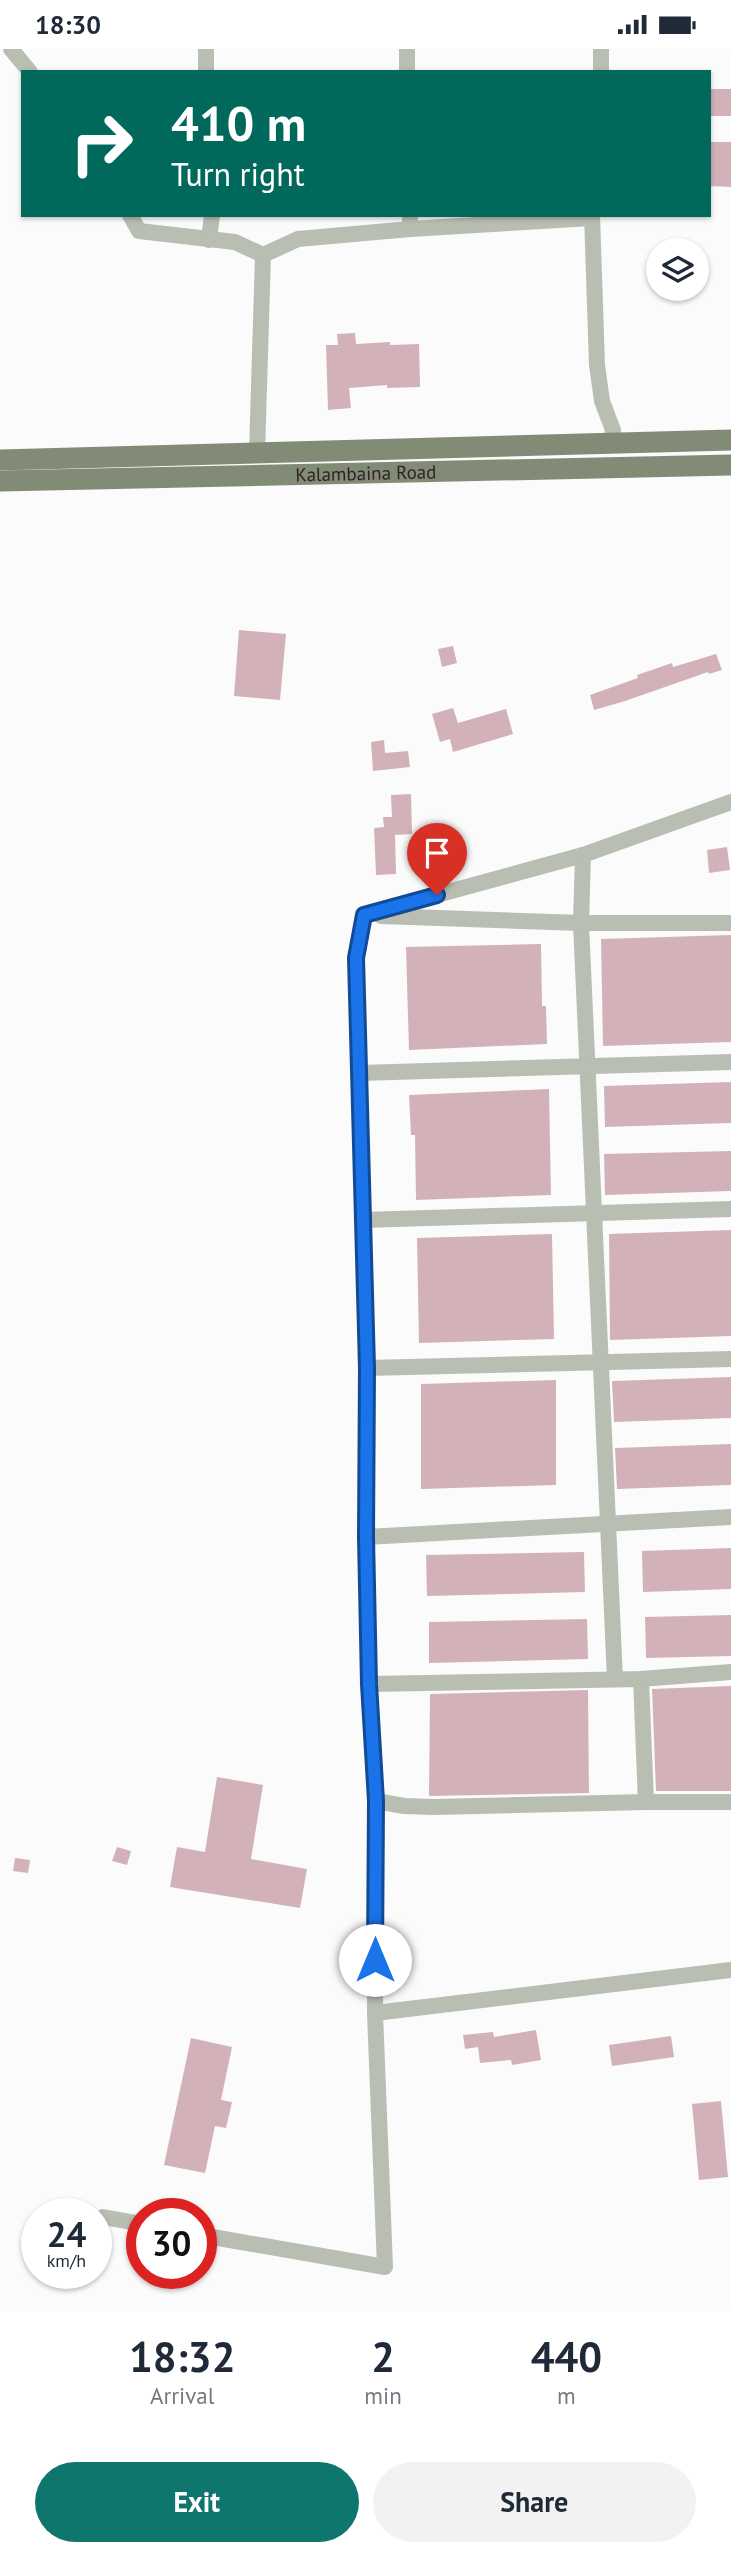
<!DOCTYPE html>
<html lang="en">
<head>
<meta charset="utf-8">
<style>
  :root { --surface:#fff; --page:#f2f2f3; --text:#1f2937; --muted:#747a83; --accent:#0f766e }
  body { margin:0; font-family:"PT Sans",sans-serif; background:var(--page); color:var(--text); height:100vh; display:flex; flex-direction:column; font-size:26px; white-space:nowrap }
  * { box-sizing:border-box; margin:0 }
  p { font-size:23px; color:var(--muted) }
  .icon { flex:none; width:38px; height:38px; fill:none; stroke:currentColor; stroke-width:2; stroke-linecap:round; stroke-linejoin:round }
  .map { position:relative; height:2262px; overflow:hidden }
  .drawer { display:flex; flex-direction:column; background:var(--surface); flex:1 }
  .drawer>* { flex:none }
  .top-card { position:absolute; left:21px; top:21px; width:690px; height:147px; border-radius:0px; box-shadow:0 2px 5px #0004; background:#00695c; color:#fff; overflow:hidden }
  .tools { position:absolute; left:646px; top:189px; display:grid; gap:14px }
  .tools a { display:grid; place-items:center; width:63px; height:63px; border-radius:50%; background:var(--surface); box-shadow:0 2px 5px #0004; font-size:35px }
  .speed { position:absolute; left:21px; top:2149px; display:flex; gap:14px; font-size:35px; font-weight:700; text-align:center }
  .speed>* { display:grid; place-content:center; width:91px; height:91px; border-radius:50%; background:var(--surface); box-shadow:0 2px 5px #0004; line-height:1 }
  .speed small { font-size:18px; font-weight:400 }
  .speed .limit { border:10px solid #d22; background:#fff; color:#111 }
  .pin { position:absolute; display:grid; place-items:center; width:60px; height:60px; color:#fff; margin:-72px -30px; border-radius:50% 50% 50% 0; rotate:-45deg; box-shadow:0 0 7px #0007 }
  .pin .icon { rotate:45deg }
  .me { position:absolute; width:77px; margin:-38px; rotate:0deg; stroke-linejoin:round; filter:drop-shadow(0 0 5px #0008) }
  .turn { display:flex; align-items:center; gap:24px; height:147px; padding:0 35px; font-size:32px }
  .turn .icon { width:91px; height:91px; stroke-width:2.5 }
  .turn b { display:block; font-size:49px; line-height:60px }
  .eta { display:flex; justify-content:space-evenly; align-items:center; height:119px; text-align:center }
  .eta b { font-size:42px; font-weight:800; line-height:49px }
  .button { display:flex; gap:14px; margin-top:auto; padding:14px 35px }
  .button a { flex:1; height:80px; border-radius:42px; background:var(--accent); color:#fff; font-size:28px; font-weight:800; line-height:80px; text-align:center }
  .button a+a { background:var(--page); color:var(--text) }
  .status { display:flex; justify-content:space-between; align-items:center; height:49px; padding:0 35px; background:var(--surface); direction:ltr }
  .status svg { height:19px; fill:currentColor }
  .map>svg:first-child { display:block }
  .building { fill:#d2b2b8 }
  .lines { fill:none; stroke-linecap:round; stroke-linejoin:round }
  .minor { stroke:#b9beb2; stroke-width:16 }
  .major { stroke:#828b75; stroke-width:21 }
  .route-casing { stroke:#114b97; stroke-width:18 }
  .route { stroke:#1a73e8; stroke-width:12 }
  .labels { text-anchor:middle; dominant-baseline:central; stroke-width:5; stroke-linejoin:round; paint-order:stroke }
  .street-label { font-size:19px; fill:#2f2325; stroke:#fff }
</style>
</head>
<body>
<div class="status"><b>18:30</b><svg viewBox="0 0 49 12"><path d="M0 12V9h3v3zM5 12V6h3v6zM10 12V3h3v9zM15 12V0h3v12zM26 1h20v11H26zM47 4h2v5h-2z"/></svg></div>
<div class="map">
<svg width="731" height="2262" viewBox="0 0 731 2262">
  <rect width="100%" height="100%" fill="#fbfbfb"/>
  <!-- building -->
  <g class="building">
    <rect x="709" y="40" width="22" height="27"/>
    <polygon points="709,93 731,93 731,138 709,137"/>
    <polygon points="355,284 356,295 390,293 390,296 419,295 420,338 387,339 387,336 349,339 351,359 328,361 326,296 338,296 337,285"/>
    <polygon points="239,581 286,585 280,651 234,647"/>
    <polygon points="453,597 457,614 442,618 438,600"/>
    <polygon points="716,605 722,621 709,625 708,623 625,652 594,661 590,646 638,629 637,626 672,614 673,618"/>
    <polygon points="453,659 458,674 506,660 513,685 453,703 450,690 440,693 432,665"/>
    <polygon points="384,691 385,704 408,702 410,718 373,722 371,693"/>
    <polygon points="411,745 412,785 395,786 396,825 376,826 374,779 384,778 383,768 392,768 391,746"/>
    <polygon points="727,798 730,821 709,824 707,801"/>
    <polygon points="731,886 731,993 603,997 601,890"/>
    <polygon points="541,895 542,957 546,957 547,995 409,1001 406,898"/>
    <polygon points="731,1033 731,1074 605,1078 604,1037"/>
    <polygon points="549,1040 551,1146 416,1151 415,1086 411,1086 409,1046"/>
    <polygon points="731,1102 731,1142 605,1146 604,1105"/>
    <polygon points="731,1181 731,1287 610,1291 609,1185"/>
    <polygon points="552,1185 554,1290 419,1294 417,1189"/>
    <polygon points="731,1328 731,1369 614,1373 612,1332"/>
    <polygon points="556,1331 556,1436 421,1440 421,1335"/>
    <polygon points="731,1395 731,1436 617,1440 615,1399"/>
    <polygon points="731,1499 731,1540 643,1543 642,1502"/>
    <polygon points="584,1503 585,1543 427,1547 426,1506"/>
    <polygon points="731,1566 731,1607 646,1609 645,1568"/>
    <polygon points="587,1570 588,1610 429,1614 429,1573"/>
    <polygon points="731,1637 731,1742 656,1742 652,1640"/>
    <polygon points="588,1641 589,1744 429,1747 430,1645"/>
    <polygon points="217,1728 263,1736 251,1810 307,1820 300,1859 170,1838 177,1798 205,1803"/>
    <polygon points="117,1798 131,1802 127,1816 112,1812"/>
    <polygon points="15,1809 30,1811 28,1824 13,1822"/>
    <polygon points="536,1981 541,2011 512,2016 511,2011 480,2014 478,1998 465,2000 463,1986 493,1983 494,1988"/>
    <polygon points="671,1987 674,2008 612,2017 609,1996"/>
    <polygon points="191,1989 232,1998 221,2051 232,2053 226,2079 215,2077 205,2124 164,2116"/>
    <polygon points="721,2052 728,2128 699,2131 692,2055"/>
  </g>
  <g class="lines">
    <!-- minor -->
    <g class="minor">
      <polyline points="11,0 30,23"/>
      <polyline points="206,0 206,23"/>
      <polyline points="407,0 407,23"/>
      <polyline points="601,0 601,23"/>
      <polyline points="130,166 139,182 235,193 263,206 257,404"/>
      <polyline points="410,166 410,180 592,169"/>
      <polyline points="592,166 597,316 602,352 613,381 611,394"/>
      <polyline points="209,191 212,166"/>
      <polyline points="263,206 298,190 410,180"/>
      <polyline points="583,806 581,874 615,1630"/>
      <polyline points="364,866 356,909 367,1319 366,1488 369,1635 376,1752 404,1757 433,1758 646,1753 731,1753"/>
      <polyline points="364,866 583,806 731,753"/>
      <polyline points="381,867 581,874 731,874"/>
      <polyline points="360,1024 731,1013"/>
      <polyline points="362,1171 731,1160"/>
      <polyline points="367,1319 731,1310"/>
      <polyline points="366,1488 731,1468"/>
      <polyline points="641,1630 646,1753"/>
      <polyline points="369,1635 641,1630 731,1623"/>
      <polyline points="376,1752 375,1964 731,1921"/>
      <polyline points="103,2168 142,2175"/>
      <polyline points="201,2186 385,2218 375,1964"/>
    </g>
    <!-- major -->
    <g class="major">
      <polyline points="0,411 731,391"/>
      <path id="s1" d="M0,432L731,416"/>
    </g>
  </g>
  <g class="lines">
    <!-- route casing -->
    <g class="route-casing">
      <polyline id="route" points="375,1911 376,1752 369,1635 366,1488 367,1319 356,909 364,866 437,846"/>
    </g>
    <!-- route -->
    <use href="#route" class="route"/>
  </g>
  <g class="labels">
    <!-- street labels -->
    <g class="street-label">
      <text stroke="none"><textPath href="#s1" startOffset="366">Kalambaina Road</textPath></text>
    </g>
  </g>
</svg>
<div class="tools">
<a><svg class="icon" aria-label="layers" viewBox="0 0 24 24"><path d="M12 4l9 5-9 5-9-5zM3 14l9 5 9-5"/></svg></a>
</div>
<div class="speed"><div>24<small>km/h</small></div><div class="limit">30</div></div>
<div class="pin" style="left:437px;top:846px;background:#d93025"><svg class="icon" aria-label="arrive" viewBox="0 0 24 24"><path d="M6 21V4h12l-3 4 3 4H6"/></svg></div>
<svg class="me" style="left:375px;top:1911px" viewBox="-20 -20 40 40"><circle r="19" fill="#fff"/><path d="M0-13L10 11 0 6-10 11z" fill="#1a73e8"/></svg>
<div class="top-card">
<div class="turn"><svg class="icon" aria-label="right" viewBox="0 0 24 24"><path d="M7 20v-9h11M14 6l5 5-5 5"/></svg><div><b>410 m</b>Turn right</div></div>
</div>
</div>
<section class="drawer">
<div class="eta">
<div><b>18:32</b><p>Arrival</p></div>
<div><b>2</b><p>min</p></div>
<div><b>440</b><p>m</p></div>
</div>
<div class="button"><a>Exit</a><a>Share</a></div>
</section>
</body>
</html>
